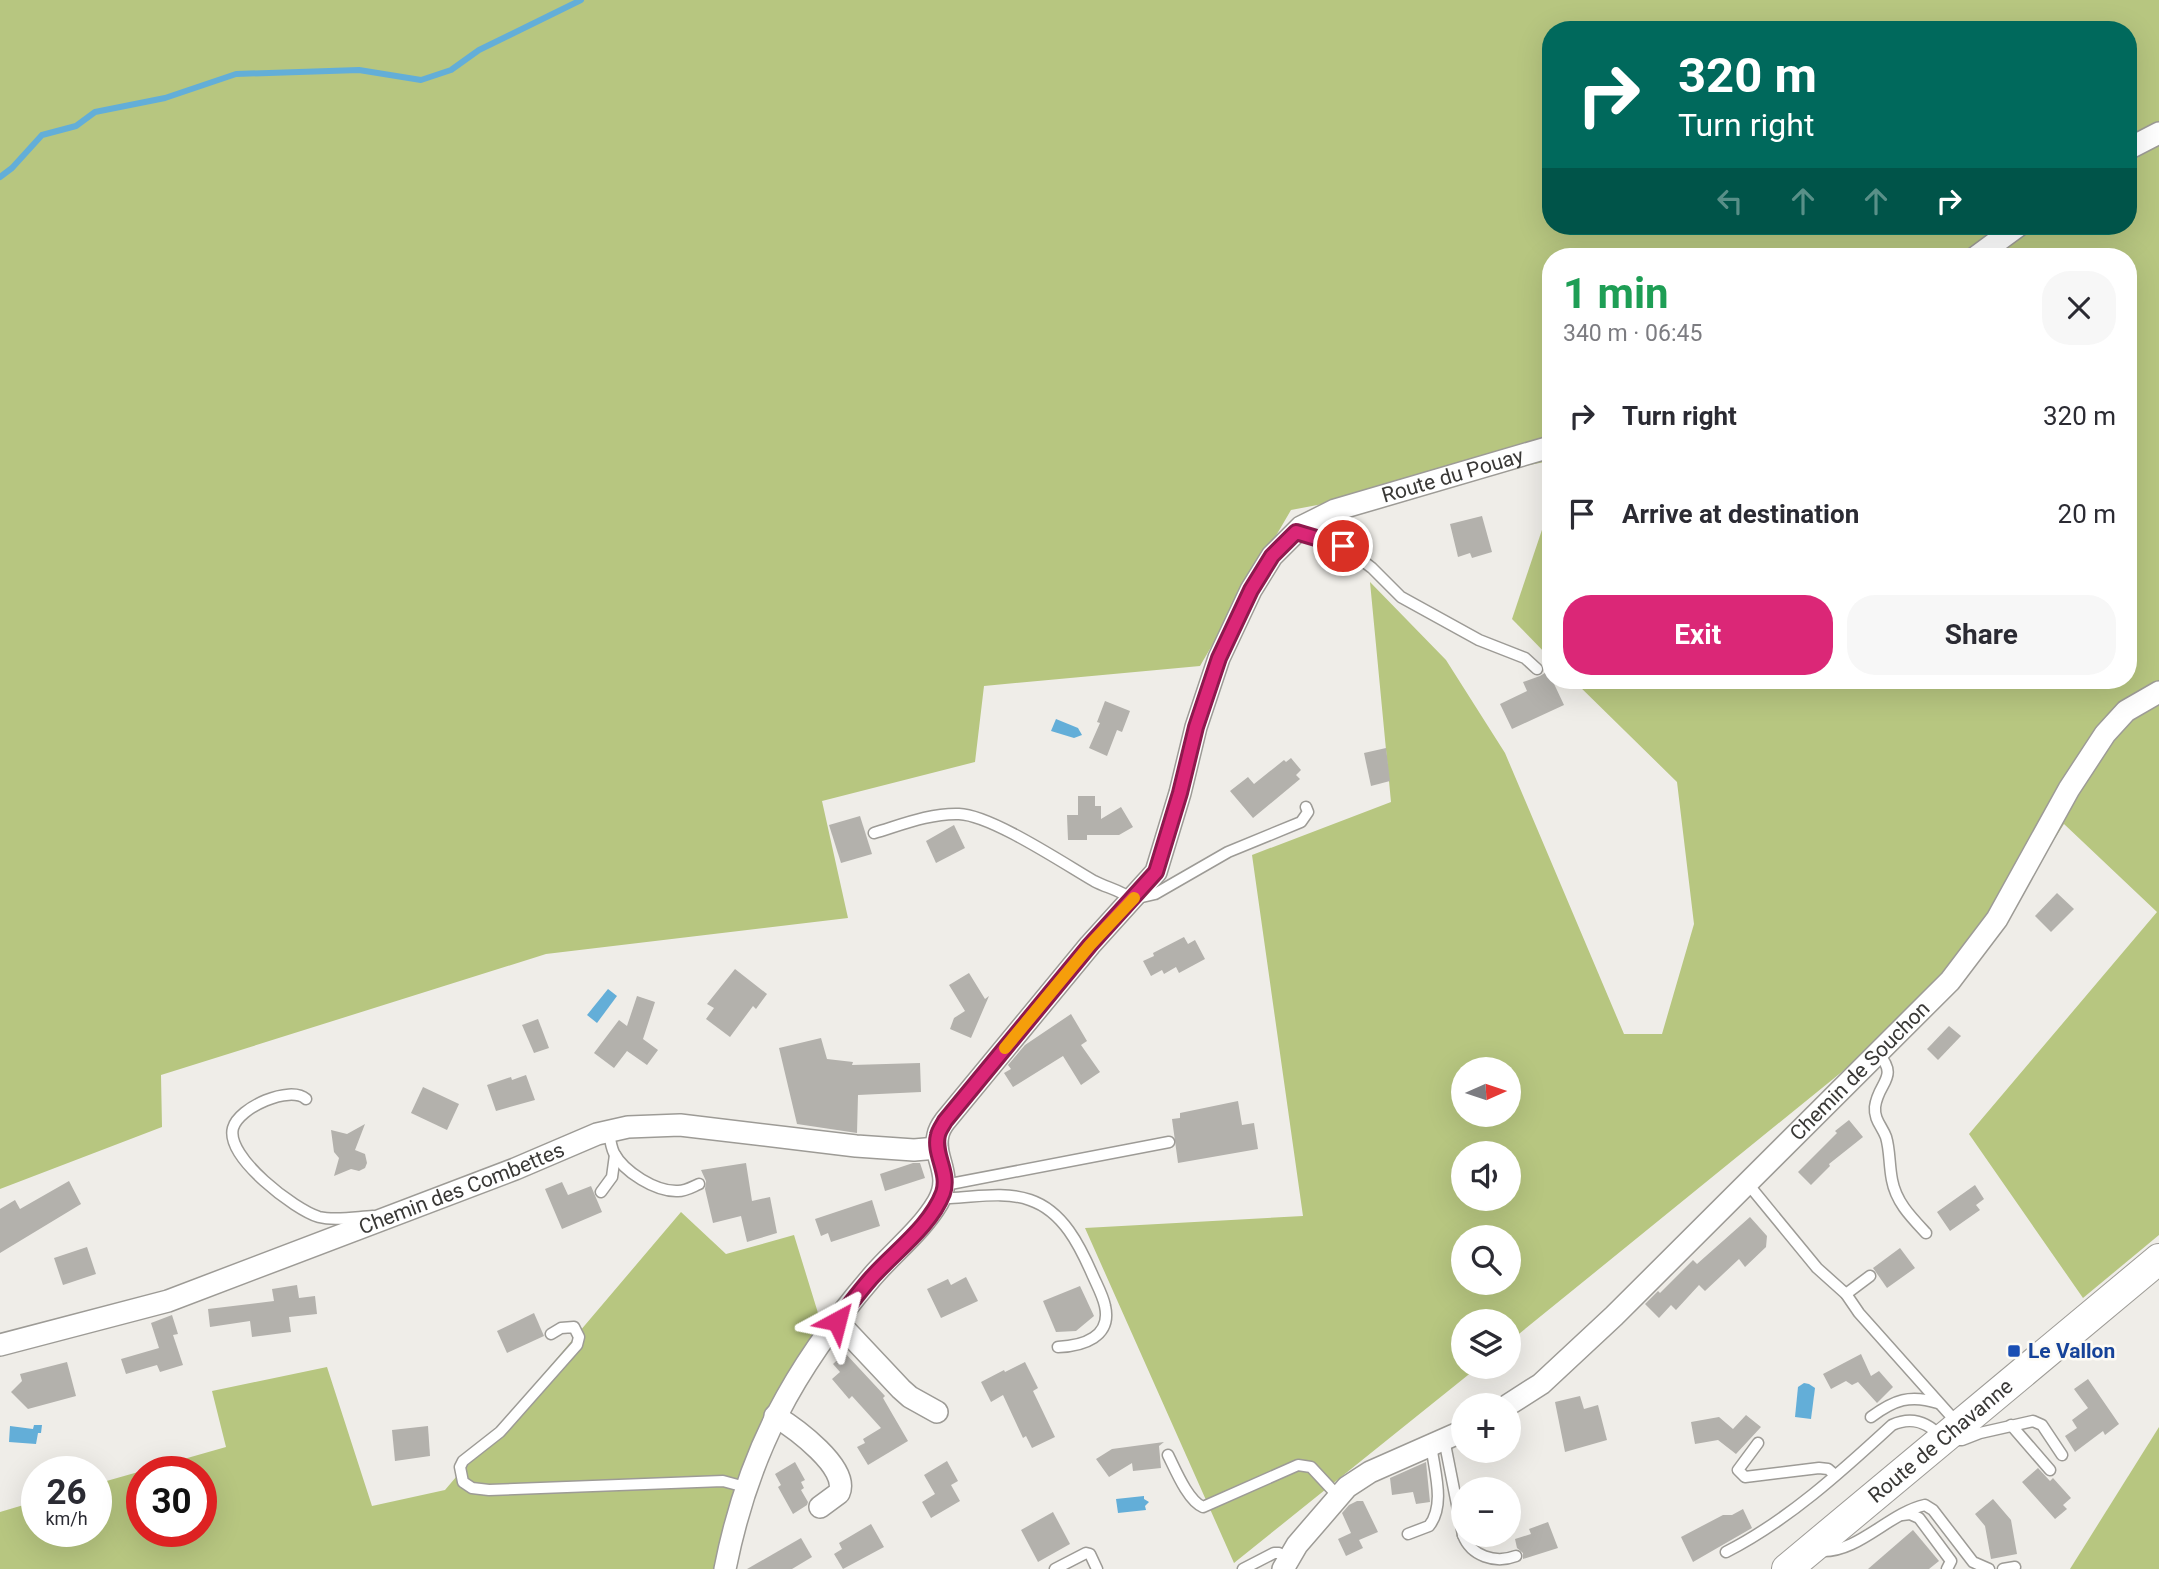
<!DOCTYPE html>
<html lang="en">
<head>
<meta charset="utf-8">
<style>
  :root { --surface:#fff; --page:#f7f7f7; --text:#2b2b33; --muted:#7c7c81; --accent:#db2777 }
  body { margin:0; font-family:Roboto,sans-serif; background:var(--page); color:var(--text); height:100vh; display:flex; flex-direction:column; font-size:26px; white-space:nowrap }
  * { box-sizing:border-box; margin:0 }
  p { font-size:23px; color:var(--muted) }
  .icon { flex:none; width:38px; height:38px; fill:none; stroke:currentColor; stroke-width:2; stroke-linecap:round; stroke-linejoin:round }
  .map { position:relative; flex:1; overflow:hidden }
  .panel { position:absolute; left:1542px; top:248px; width:595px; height:441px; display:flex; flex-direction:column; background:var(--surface); border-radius:28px; box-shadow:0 7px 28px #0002 }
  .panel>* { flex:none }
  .top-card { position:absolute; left:1542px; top:21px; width:595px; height:214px; border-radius:28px; box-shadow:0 7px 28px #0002; background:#00695c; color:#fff; overflow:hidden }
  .needle { width:46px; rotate:87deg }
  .fabs { position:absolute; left:1451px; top:1057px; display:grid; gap:14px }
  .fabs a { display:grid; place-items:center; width:70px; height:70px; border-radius:50%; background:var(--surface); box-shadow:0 7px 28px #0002; font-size:35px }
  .speed { position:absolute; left:21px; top:1456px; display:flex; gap:14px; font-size:35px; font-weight:700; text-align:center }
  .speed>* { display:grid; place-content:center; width:91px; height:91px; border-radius:50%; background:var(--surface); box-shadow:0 7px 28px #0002; line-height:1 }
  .speed small { font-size:18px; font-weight:400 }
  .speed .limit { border:10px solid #d22; background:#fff; color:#111 }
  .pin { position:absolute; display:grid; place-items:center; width:60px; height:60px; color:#fff; margin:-30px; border:4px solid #fff; border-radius:50%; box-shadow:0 2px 7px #0007 }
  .me { position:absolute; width:77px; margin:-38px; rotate:38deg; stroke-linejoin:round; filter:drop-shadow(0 0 5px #0008) }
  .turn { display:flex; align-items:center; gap:24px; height:147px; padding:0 21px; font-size:32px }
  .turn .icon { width:91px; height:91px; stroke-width:2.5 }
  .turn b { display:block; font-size:49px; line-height:60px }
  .lanes { display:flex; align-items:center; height:66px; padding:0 21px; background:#0003; justify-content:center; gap:35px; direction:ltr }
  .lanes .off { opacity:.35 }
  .round { display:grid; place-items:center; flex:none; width:74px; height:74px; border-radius:28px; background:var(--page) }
  .summary { display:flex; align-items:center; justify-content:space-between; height:119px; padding:0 21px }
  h1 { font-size:42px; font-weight:700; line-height:52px; color:#1e9e55 }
  .action { display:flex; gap:14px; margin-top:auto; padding:14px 21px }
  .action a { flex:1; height:80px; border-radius:28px; background:var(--accent); color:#fff; font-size:28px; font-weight:700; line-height:80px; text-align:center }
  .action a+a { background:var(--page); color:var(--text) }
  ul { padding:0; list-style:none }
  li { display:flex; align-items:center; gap:21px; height:98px; padding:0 21px }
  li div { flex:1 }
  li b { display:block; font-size:26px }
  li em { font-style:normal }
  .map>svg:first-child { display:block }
  .green { fill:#b7c680; fill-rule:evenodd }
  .water { fill:#63aed8 }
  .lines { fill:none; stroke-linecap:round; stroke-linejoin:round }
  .stream { stroke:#63aed8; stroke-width:6 }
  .building { fill:#b3b1ac }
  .lane-casing { stroke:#9d9b96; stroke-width:13 }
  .street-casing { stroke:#9d9b96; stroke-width:24 }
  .secondary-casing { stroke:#9d9b96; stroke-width:32 }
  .lane { stroke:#fff; stroke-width:10 }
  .street { stroke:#fff; stroke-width:21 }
  .secondary { stroke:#fff; stroke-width:30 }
  .route-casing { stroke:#8e194d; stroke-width:18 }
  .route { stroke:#db2777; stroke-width:12 }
  .slow { stroke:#f59e0b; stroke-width:12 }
  .transit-dot { fill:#1a4fb4; stroke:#fdfbf5; stroke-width:2.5 }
  .labels { text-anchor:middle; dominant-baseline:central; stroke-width:5; stroke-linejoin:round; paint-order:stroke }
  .street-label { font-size:21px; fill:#393836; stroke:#fdfbf5 }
  .transit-label { font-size:21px; font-weight:bold; fill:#164399; stroke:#fdfbf5; text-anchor:start }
</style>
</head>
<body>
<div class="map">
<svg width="2159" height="1569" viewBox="0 0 2159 1569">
  <rect width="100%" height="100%" fill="#efede8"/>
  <!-- green -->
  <g class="green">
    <path d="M0,0H2159V1235L2083,1298L1969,1134L2157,912L2064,824L1976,963L1509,1342L1508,1321H1463V1367H1478L1234,1563L1085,1228L1303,1216L1252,855L1391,802L1370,582L1446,660L1505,753L1624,1034H1662L1694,924L1677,782L1574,681H2128V257H1550V461L1291,510L1200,666L984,686L975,762L822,801L848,918L546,954L161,1075L162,1127L0,1189ZM1550,30H2128V226H1550ZM1463,1069H1508V1115H1463ZM1463,1153H1508V1199H1463ZM1463,1237H1508V1283H1463Z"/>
    <polygon points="1550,506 1550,658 1512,619"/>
    <path d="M681,1212L726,1254L794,1235L822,1326L719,1569H0V1512L37,1501V1531H96V1484L226,1447L212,1391L327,1367L372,1506L445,1490ZM142,1472H201V1531H142Z"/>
    <polygon points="2159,1427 2159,1569 2070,1569"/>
  </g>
  <!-- water -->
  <g class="water">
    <polygon points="1056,719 1078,728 1082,735 1074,738 1051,731"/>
    <polygon points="608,989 617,996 597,1023 587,1015"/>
    <polygon points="1804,1383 1809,1384 1815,1388 1811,1419 1795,1417 1798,1387"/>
    <polygon points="34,1425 42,1425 41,1433 38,1433 36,1444 9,1442 10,1426 33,1429"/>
    <polygon points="1144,1496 1144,1499 1149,1502 1145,1506 1146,1510 1118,1513 1116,1499"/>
  </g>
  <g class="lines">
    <!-- stream -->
    <polyline class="stream" points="0,177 12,168 42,135 76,126 95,112 165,98 236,74 359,70 421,80 451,70 479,50 581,0"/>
  </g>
  <!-- building -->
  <g class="building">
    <polygon points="1482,516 1492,552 1472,558 1470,553 1458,557 1450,524"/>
    <polygon points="1548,671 1564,705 1512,729 1500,704 1527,691 1523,682 1540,676"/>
    <polygon points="1105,701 1130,711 1122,732 1117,730 1107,756 1089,748 1100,723 1097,722"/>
    <polygon points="1386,748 1390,781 1371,786 1364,753"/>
    <polygon points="1291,758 1301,770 1296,775 1300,779 1253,818 1230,791 1248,777 1254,784 1284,760 1286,762"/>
    <polygon points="1078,796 1095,796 1095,806 1101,806 1101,819 1121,807 1133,827 1119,835 1087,835 1087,840 1068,840 1067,815 1078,815"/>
    <polygon points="860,816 872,854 841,863 829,825"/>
    <polygon points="954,825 965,848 936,863 926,841"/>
    <polygon points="2057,893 2074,909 2051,932 2035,916"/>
    <polygon points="1184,937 1188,944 1195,940 1205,959 1179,973 1176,967 1164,974 1162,970 1151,976 1143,961 1154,956 1153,953"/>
    <polygon points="735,969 767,994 756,1009 753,1006 730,1037 706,1019 714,1008 707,1004"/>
    <polygon points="969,973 985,999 989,996 971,1038 950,1029 954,1018 965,1011 949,985"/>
    <polygon points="637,996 655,1002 643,1039 658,1050 647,1065 627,1051 614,1068 594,1053 619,1020 627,1026"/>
    <polygon points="1071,1014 1087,1041 1081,1045 1100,1072 1081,1085 1063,1056 1013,1087 1004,1073 1011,1069 1008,1065 1025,1045"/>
    <polygon points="538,1019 549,1048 534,1053 522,1025"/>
    <polygon points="1949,1026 1961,1036 1938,1060 1927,1049"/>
    <polygon points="821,1038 827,1059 853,1062 852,1065 920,1063 921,1092 858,1095 857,1133 797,1124 779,1048"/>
    <polygon points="526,1075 535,1100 496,1111 487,1085 511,1077 512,1080"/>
    <polygon points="423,1087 459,1104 447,1130 411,1113"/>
    <polygon points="1238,1101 1242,1125 1254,1123 1258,1149 1178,1163 1172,1119 1180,1118 1180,1113"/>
    <polygon points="1849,1120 1863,1137 1829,1164 1830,1166 1811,1185 1798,1172 1837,1133 1835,1131"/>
    <polygon points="365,1124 355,1150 365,1154 367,1163 365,1168 359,1171 351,1169 334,1176 339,1158 334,1152 331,1130 347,1134"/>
    <polygon points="746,1163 752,1201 770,1197 777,1233 747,1242 741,1216 713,1223 705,1189 706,1181 701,1170"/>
    <polygon points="913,1163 920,1163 925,1178 885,1191 880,1174"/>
    <polygon points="69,1181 81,1204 0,1253 0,1209 15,1200 20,1209"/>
    <polygon points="562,1182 568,1195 591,1186 602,1212 562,1229 545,1189"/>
    <polygon points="1975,1185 1984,1199 1976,1205 1980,1210 1950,1231 1937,1212"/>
    <polygon points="872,1200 880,1226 831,1242 828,1233 821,1236 815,1219"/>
    <polygon points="1750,1217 1767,1236 1766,1247 1745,1267 1739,1259 1705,1291 1699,1285 1676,1310 1671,1305 1659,1318 1645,1304 1658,1291 1660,1293 1693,1260 1697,1264"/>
    <polygon points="87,1247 96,1274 63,1285 54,1258"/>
    <polygon points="1900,1248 1915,1268 1887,1288 1873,1268"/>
    <polygon points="966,1277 978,1301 941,1318 927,1289 948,1279 951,1285"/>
    <polygon points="297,1285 299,1298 315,1296 317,1314 289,1317 291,1332 252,1337 250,1321 210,1327 208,1309 274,1301 272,1289"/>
    <polygon points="1080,1286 1094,1316 1076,1331 1056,1332 1043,1301"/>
    <polygon points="534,1313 544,1336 507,1353 497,1331"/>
    <polygon points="172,1315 178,1334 173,1335 183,1365 160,1372 157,1365 126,1374 121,1359 159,1348 151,1323"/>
    <polygon points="845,1353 885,1396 883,1398 908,1441 868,1465 857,1447 865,1443 863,1439 881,1428 852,1396 849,1399 832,1379 840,1372 833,1364"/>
    <polygon points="1861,1354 1871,1376 1879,1371 1893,1387 1877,1403 1858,1382 1852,1385 1846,1381 1831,1389 1823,1374"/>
    <polygon points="67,1362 76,1396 28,1409 11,1392 22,1381 20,1374"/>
    <polygon points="1025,1362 1038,1388 1033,1391 1055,1437 1032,1448 1026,1436 1023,1438 1003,1395 991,1402 981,1382 1004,1370 1005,1372"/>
    <polygon points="2088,1379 2119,1424 2105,1435 2103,1431 2075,1452 2065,1436 2077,1428 2072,1420 2088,1408 2074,1389"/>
    <polygon points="1580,1396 1584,1409 1598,1405 1607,1440 1565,1452 1555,1402"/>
    <polygon points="1746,1415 1761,1427 1736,1454 1718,1440 1695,1444 1691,1422 1719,1417 1733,1429"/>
    <polygon points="428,1426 430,1456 395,1461 392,1430"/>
    <polygon points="1164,1442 1159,1446 1161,1468 1133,1471 1132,1463 1109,1477 1096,1459 1112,1449"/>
    <polygon points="947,1461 958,1481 951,1485 960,1501 931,1518 922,1502 935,1494 924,1475"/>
    <polygon points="795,1462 805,1480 801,1482 804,1488 801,1490 808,1502 807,1505 793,1514 778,1487 781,1485 775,1474"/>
    <polygon points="1426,1462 1430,1502 1416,1504 1413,1492 1392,1495 1390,1478"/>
    <polygon points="2038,1468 2050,1481 2053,1478 2071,1498 2063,1505 2067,1509 2055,1519 2022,1482"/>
    <polygon points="1993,1499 2011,1520 2017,1554 1991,1559 1985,1526 1975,1514"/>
    <polygon points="1357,1501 1363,1501 1378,1532 1359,1540 1363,1548 1346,1556 1338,1539 1351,1533 1342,1513 1349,1505"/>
    <polygon points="1743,1509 1752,1528 1693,1562 1681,1537 1723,1515 1732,1515"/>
    <polygon points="1053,1512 1070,1544 1038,1562 1021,1530"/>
    <polygon points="1548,1522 1558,1548 1523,1559 1523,1553 1517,1548 1515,1539 1531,1534 1529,1529"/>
    <polygon points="871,1524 884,1547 843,1569 834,1554 842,1549 839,1543"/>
    <polygon points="1913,1530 1939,1561 1929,1569 1868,1569"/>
    <polygon points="801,1538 812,1557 792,1569 747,1569"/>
  </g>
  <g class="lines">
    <!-- lane casing -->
    <g class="lane-casing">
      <g id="lane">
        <polyline points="1296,532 1343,546 1372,568 1401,597 1479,640 1525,658 1537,669"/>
        <path d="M874,833C901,825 930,813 959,814C991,815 1063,863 1094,881C1107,888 1121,890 1133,900"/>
        <polyline points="1138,894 1142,897 1155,894 1228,852 1301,822 1308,812 1306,807"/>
        <path d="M1878,1053C1900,1078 1878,1082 1875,1107C1874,1120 1882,1126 1886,1137C1890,1150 1889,1165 1892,1180C1896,1202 1911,1217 1926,1233"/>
        <path d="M306,1099C290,1085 239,1107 233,1128C225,1157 295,1210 319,1217C335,1221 356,1217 373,1216"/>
        <path d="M609,1132C610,1139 611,1147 614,1153C624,1172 656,1192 678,1191C686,1191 692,1187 699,1184"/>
        <polyline points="1748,1184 1817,1268 1846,1294 1859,1313 1958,1424"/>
        <polyline points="945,1185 1169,1142"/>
        <polyline points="601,1192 612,1177 615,1155"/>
        <path d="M942,1196L950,1198C977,1197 1004,1191 1030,1200C1063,1211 1080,1246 1093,1276C1097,1285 1103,1296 1105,1306C1112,1337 1083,1346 1058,1347"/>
        <polyline points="1846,1294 1870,1276"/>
        <polyline points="551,1334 561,1328 574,1327 579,1337 577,1345 500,1432 463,1461 460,1467 463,1482 472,1488 489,1490 723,1481 745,1487"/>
        <path d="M1871,1417C1894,1400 1910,1394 1938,1403"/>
        <polyline points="2011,1425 2050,1470"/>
        <polyline points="1444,1439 1463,1535"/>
        <polyline points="1954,1440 1962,1440 1980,1433 2033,1421 2042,1425 2062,1455"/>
        <polyline points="1758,1443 1738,1470 1745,1477 1819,1468 1828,1469 1835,1475"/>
        <path d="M1168,1455C1175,1469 1188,1501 1203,1507L1298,1465L1311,1467L1338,1496"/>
        <polyline points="1902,1515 1910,1514 1919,1518 1951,1561 1947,1569"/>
        <path d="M1408,1534L1429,1526C1446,1505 1434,1470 1431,1444"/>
        <path d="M1463,1535C1471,1556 1495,1564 1516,1556"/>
        <path d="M1819,1549L1821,1551C1858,1553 1889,1513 1925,1505L1933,1510L1973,1562L1989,1569"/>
        <path d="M1726,1552C1787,1521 1841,1472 1892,1425C1912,1416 1928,1422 1942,1438"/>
        <polyline points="1055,1569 1086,1553 1090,1554 1097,1569"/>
        <polyline points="1243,1569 1274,1553 1279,1553 1288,1558"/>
        <polyline points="2003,1569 2015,1567"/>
      </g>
    </g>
    <!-- street casing -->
    <g class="street-casing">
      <g id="street">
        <polyline points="2128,149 2159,133"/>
        <polyline points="1976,257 2018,226"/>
        <polyline points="837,1321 901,1389 910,1397 937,1412"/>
        <path id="s1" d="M0,1345L168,1301L515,1169L597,1134L628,1127L680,1125L856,1146L914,1150L937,1148"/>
        <path id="s2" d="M1508,1405L1541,1384L1614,1316L1950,981L1997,919L2069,789L2105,734L2126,711L2159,692"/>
        <path d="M775,1416C795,1428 850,1468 839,1493L820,1507"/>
        <path id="s3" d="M725,1569C748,1452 794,1368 871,1278C893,1252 921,1231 938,1202C954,1174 932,1158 938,1135C939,1130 942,1125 945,1121L1090,945L1156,872L1180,793L1196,727L1219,658L1251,590L1272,556L1301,527L1335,510L1550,447"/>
        <polyline points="1283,1569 1297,1545 1347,1487 1370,1472 1463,1431"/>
      </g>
    </g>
    <!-- secondary casing -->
    <g class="secondary-casing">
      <g id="secondary">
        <path id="s4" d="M1787,1569L2159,1259"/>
      </g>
    </g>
    <!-- lane -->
    <use href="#lane" class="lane"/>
    <!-- street -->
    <use href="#street" class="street"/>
    <!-- secondary -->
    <use href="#secondary" class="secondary"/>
  </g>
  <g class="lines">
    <!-- route casing -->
    <g class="route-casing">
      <path id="route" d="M837,1321C849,1306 861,1289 874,1275C897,1250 931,1225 943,1193C950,1173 933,1154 938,1135C939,1130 943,1125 945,1121L1090,945L1156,872L1180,793L1196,727L1219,658L1251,590L1272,556L1296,532L1343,546"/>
    </g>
    <!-- route -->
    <use href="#route" class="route"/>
    <!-- slow -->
    <polyline class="slow" points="1005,1048 1090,945 1134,898"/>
  </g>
  <!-- markers -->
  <rect class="transit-dot" x="2007" y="1344" width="14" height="14" rx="3.5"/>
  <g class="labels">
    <!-- street labels -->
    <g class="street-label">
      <text stroke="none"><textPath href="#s3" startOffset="1382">Route du Pouay</textPath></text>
      <text stroke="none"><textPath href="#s2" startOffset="486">Chemin de Souchon</textPath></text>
      <text stroke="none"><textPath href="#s1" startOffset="488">Chemin des Combettes</textPath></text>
      <text stroke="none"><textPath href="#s4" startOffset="200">Route de Chavanne</textPath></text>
    </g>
    <!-- transit labels -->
    <g class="transit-label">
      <text x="2028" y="1351">Le Vallon</text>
    </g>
  </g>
</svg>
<div class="fabs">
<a><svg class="needle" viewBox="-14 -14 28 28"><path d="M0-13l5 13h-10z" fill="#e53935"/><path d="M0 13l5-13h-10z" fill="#7c7c81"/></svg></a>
<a><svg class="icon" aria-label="sound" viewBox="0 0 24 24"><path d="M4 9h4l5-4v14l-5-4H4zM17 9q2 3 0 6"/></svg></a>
<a><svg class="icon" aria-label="search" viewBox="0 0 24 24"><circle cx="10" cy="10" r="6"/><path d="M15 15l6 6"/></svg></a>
<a><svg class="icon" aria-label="layers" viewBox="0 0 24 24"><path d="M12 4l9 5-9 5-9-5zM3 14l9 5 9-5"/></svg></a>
<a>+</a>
<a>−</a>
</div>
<div class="speed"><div>26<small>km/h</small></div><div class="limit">30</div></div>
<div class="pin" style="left:1343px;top:546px;background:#d93025"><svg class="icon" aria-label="arrive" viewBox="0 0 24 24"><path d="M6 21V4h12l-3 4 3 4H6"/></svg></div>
<svg class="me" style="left:837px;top:1321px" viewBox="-20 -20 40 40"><path d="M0-17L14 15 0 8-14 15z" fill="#db2777" stroke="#fff" stroke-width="4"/></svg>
<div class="top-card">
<div class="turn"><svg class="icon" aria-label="right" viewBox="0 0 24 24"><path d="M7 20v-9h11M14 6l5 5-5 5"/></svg><div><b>320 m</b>Turn right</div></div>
<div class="lanes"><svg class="icon off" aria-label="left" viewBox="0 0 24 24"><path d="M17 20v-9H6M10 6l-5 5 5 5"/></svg><svg class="icon off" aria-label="ahead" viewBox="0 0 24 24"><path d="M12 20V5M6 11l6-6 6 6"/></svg><svg class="icon off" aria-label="ahead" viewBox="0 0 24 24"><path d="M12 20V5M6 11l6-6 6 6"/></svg><svg class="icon" aria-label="right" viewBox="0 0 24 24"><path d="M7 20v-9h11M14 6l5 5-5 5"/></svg></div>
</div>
<section class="panel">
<div class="summary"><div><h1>1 min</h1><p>340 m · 06:45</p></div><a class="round"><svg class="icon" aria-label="close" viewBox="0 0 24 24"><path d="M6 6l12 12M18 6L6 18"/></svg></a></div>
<ul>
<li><svg class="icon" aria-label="right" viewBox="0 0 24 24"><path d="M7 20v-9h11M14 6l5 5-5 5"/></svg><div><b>Turn right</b></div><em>320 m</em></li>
<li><svg class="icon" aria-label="arrive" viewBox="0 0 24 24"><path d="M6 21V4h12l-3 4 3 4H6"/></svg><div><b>Arrive at destination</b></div><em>20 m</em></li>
</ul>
<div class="action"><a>Exit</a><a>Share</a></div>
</section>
</div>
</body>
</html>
